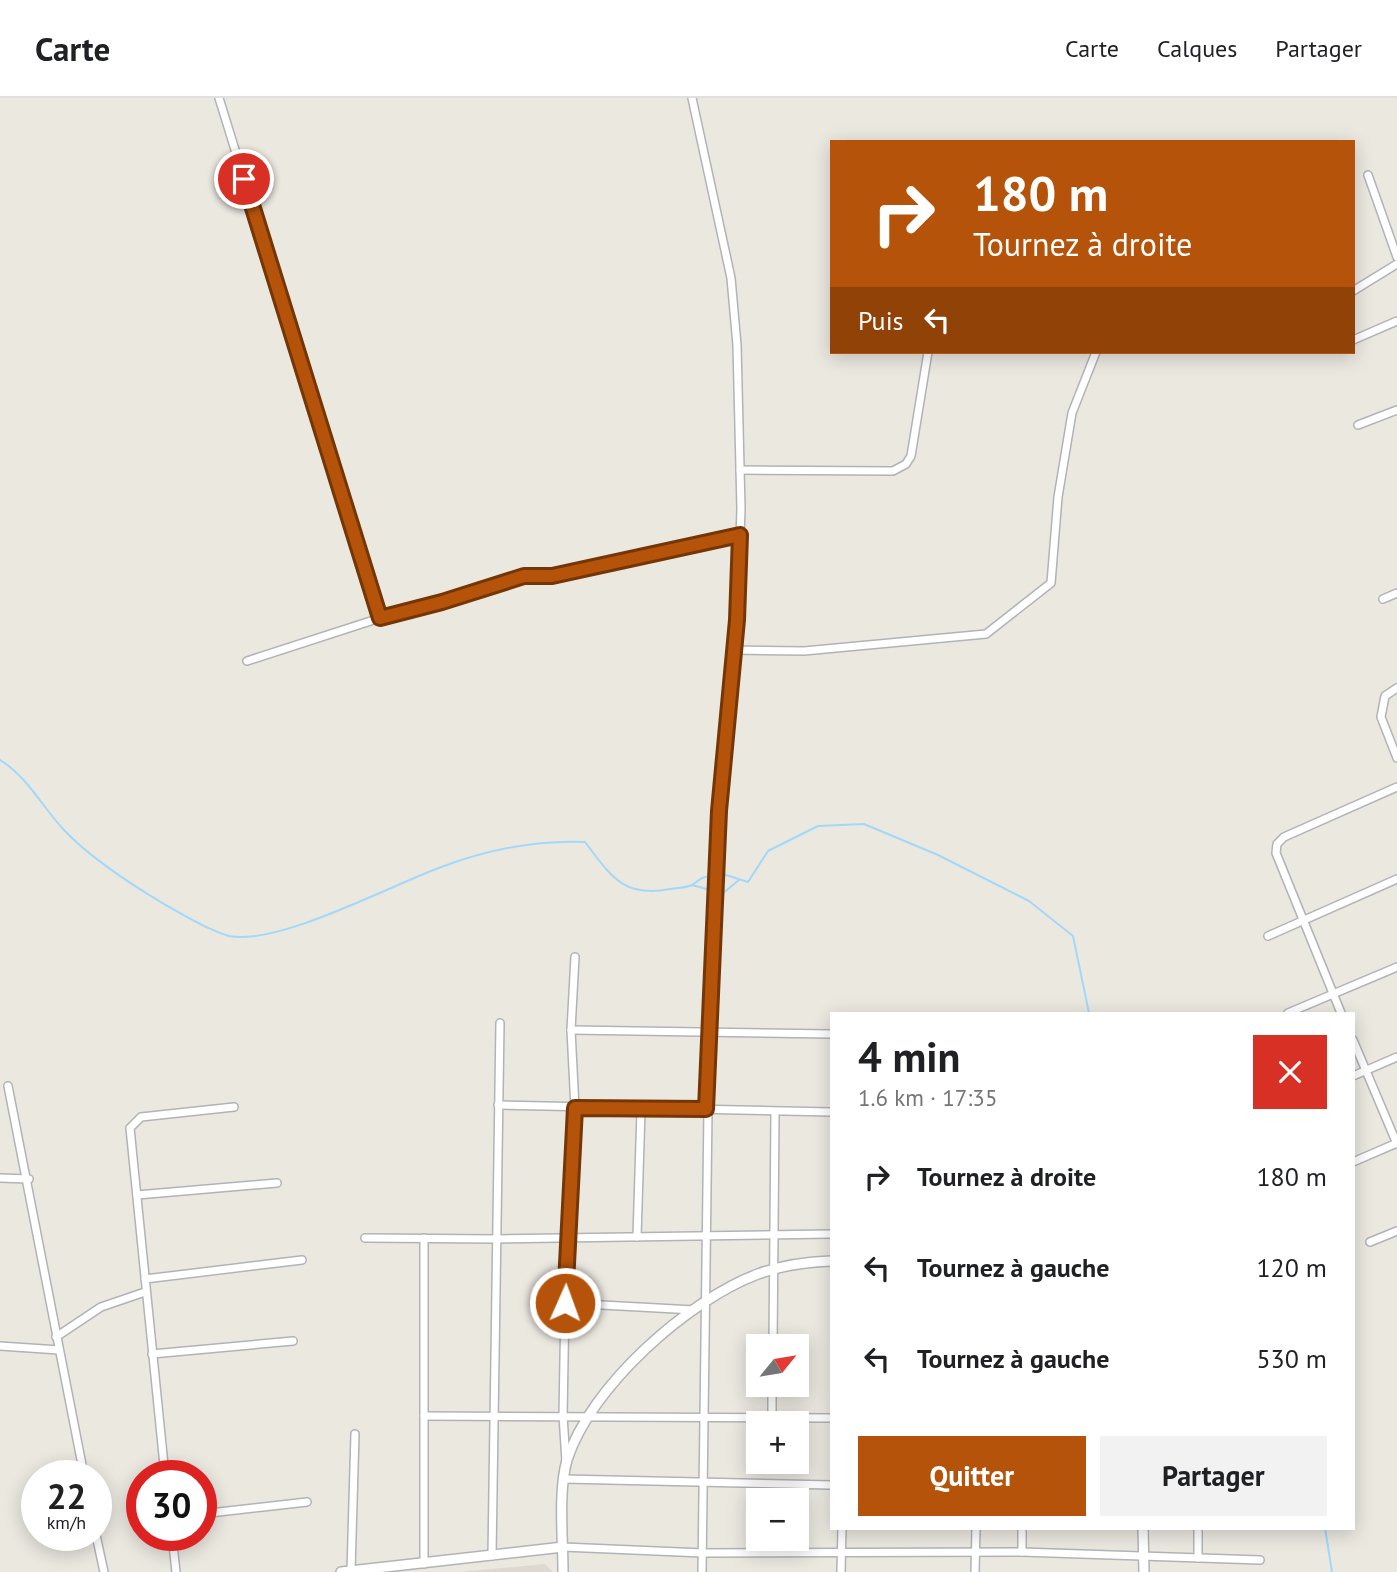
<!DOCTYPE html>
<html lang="fr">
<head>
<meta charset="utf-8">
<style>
  :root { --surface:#fff; --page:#f2f2f2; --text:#202124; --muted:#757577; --line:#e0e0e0; --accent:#b45309 }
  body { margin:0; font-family:"PT Sans",sans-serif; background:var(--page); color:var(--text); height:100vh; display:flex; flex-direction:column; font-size:26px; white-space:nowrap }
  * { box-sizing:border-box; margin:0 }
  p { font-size:23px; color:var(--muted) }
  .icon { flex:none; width:38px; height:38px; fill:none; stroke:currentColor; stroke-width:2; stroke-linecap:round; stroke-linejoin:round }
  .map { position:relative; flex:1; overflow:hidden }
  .sheet { position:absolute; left:830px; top:914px; width:525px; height:518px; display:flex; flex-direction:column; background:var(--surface); border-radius:0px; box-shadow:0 4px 18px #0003 }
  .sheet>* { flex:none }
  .banner { position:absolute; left:830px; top:42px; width:525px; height:214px; border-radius:0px; box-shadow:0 4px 18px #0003; background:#b45309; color:#fff; overflow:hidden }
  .needle { width:46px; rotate:60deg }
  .buttons { position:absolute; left:746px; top:1236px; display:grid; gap:14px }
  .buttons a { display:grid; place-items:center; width:63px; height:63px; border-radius:0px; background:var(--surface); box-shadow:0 4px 18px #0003; font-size:35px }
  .speed { position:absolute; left:21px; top:1362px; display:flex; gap:14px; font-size:35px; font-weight:700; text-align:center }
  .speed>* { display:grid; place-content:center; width:91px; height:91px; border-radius:50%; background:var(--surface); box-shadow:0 4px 18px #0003; line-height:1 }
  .speed small { font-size:18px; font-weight:400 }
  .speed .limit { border:10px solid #d22; background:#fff; color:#111 }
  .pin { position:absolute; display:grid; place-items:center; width:60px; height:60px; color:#fff; margin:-30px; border:4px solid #fff; border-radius:50%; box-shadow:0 2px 7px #0007 }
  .me { position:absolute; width:77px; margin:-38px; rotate:2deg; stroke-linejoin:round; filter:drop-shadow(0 0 5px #0008) }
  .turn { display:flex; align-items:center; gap:24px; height:147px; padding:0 28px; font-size:32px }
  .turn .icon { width:91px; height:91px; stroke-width:2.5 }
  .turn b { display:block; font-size:49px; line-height:60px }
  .then { display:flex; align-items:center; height:66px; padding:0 28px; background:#0003; gap:14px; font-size:26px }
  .round { display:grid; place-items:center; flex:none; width:74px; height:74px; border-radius:0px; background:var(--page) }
  .summary { display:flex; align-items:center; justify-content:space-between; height:119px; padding:0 28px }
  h1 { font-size:42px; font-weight:800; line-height:52px }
  .button { display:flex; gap:14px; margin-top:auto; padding:14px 28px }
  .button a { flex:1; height:80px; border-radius:0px; background:var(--accent); color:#fff; font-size:28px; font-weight:800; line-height:80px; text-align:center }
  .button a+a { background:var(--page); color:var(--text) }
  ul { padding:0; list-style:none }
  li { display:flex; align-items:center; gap:21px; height:91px; padding:0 28px }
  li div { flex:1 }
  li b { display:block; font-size:26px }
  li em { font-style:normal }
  header { display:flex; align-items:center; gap:42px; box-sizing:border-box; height:98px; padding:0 35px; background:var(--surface); border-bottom:2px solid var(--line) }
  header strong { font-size:33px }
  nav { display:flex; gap:38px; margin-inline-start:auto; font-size:24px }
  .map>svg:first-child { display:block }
  .education { fill:#ddd9d1 }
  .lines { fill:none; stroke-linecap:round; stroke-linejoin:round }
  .stream { stroke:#a3d8f8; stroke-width:2 }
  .minor-casing { stroke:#b1b3b7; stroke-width:10 }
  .tertiary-casing { stroke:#b1b3b7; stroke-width:12 }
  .minor { stroke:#fff; stroke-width:7 }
  .tertiary { stroke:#fff; stroke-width:9 }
  .route-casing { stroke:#753606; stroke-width:18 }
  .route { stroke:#b45309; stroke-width:12 }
</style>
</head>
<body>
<header>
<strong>Carte</strong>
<nav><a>Carte</a><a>Calques</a><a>Partager</a></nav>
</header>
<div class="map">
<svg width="1397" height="1474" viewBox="0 0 1397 1474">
  <rect width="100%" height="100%" fill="#ebe8e0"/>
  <!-- education -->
  <polygon class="education" points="545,1466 553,1474 459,1474"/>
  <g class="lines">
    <!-- stream -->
    <g class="stream">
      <path d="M0,662C28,679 42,709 64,732C97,767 161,806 204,828C211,831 221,836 229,838C279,848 393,786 444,768C490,751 536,742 585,744C611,778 623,800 670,791C676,790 686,790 692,787C700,782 700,779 711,778"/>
      <polyline points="723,776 748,784 768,753 818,728 864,726 938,757 1029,803 1073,838 1089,915"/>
      <polyline points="692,787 710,792"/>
      <polyline points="722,796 739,782"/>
      <polyline points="1325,1430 1332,1474"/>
    </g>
    <!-- minor casing -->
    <g class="minor-casing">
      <g id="minor">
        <polyline points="219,0 380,520"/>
        <polyline points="692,0 731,180 737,247 741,411 737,522 719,713 709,935 702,1474"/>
        <polyline points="1368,77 1397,159"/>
        <polyline points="1353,193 1397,166"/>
        <polyline points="1353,242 1397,223"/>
        <polyline points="1358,327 1397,312"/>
        <polyline points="740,372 893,373 906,366 911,358 928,254"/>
        <polyline points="1383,501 1397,495"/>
        <polyline points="734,552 804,553 986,536 1051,485 1058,399 1072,315 1096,254"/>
        <polyline points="247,563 380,520 442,504 524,478 552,478 740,437"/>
        <polyline points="1397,590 1385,598 1381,619 1397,660"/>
        <polyline points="1268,838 1397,781"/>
        <polyline points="1288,915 1397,869"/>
        <polyline points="1341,915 1276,755 1277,746 1284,739 1397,689"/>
        <polyline points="571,932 831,936"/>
        <polyline points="1353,942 1397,1046"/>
        <polyline points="1353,978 1397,959"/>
        <polyline points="8,988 84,1377"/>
        <polyline points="498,1007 831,1014"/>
        <polyline points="1353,1064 1397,1045"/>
        <polyline points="0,1080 29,1081"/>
        <polyline points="137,1097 277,1085"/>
        <polyline points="637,1139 641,1012"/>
        <polyline points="365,1140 496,1141 831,1136"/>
        <polyline points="424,1140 424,1466"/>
        <polyline points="1370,1144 1397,1133"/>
        <polyline points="145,1181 302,1162"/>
        <polyline points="565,1205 694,1212"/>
        <polyline points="56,1239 101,1209 145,1194"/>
        <polyline points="0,1248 59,1252"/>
        <polyline points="773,1248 775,1015"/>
        <polyline points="152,1256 293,1243"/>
        <polyline points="424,1318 831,1320"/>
        <polyline points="772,1319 772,1286"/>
        <polyline points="566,1363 563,1318 565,1205 575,1010 571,932 575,859"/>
        <polyline points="165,1377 130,1030 141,1019 234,1009"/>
        <polyline points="564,1381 831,1387"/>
        <polyline points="201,1416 307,1404"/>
        <polyline points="1198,1430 1198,1460"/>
        <polyline points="96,1437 104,1474"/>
        <polyline points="172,1437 176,1474"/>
        <polyline points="563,1449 703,1455 1022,1454 1260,1462"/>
        <polyline points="1022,1454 1022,1430"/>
        <polyline points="492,1458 500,925"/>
        <polyline points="351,1473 355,1336"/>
        <polyline points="841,1474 842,1430"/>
        <polyline points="975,1474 976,1430"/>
      </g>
    </g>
    <!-- tertiary casing -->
    <g class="tertiary-casing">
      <g id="tertiary">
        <polyline points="1143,1430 1144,1474"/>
        <polyline points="341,1474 563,1449"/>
        <path d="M563,1474C563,1441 558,1393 567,1362C590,1289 688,1202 758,1176C782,1167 806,1164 831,1163"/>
      </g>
    </g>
    <!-- minor -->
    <use href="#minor" class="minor"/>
    <!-- tertiary -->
    <use href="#tertiary" class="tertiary"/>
  </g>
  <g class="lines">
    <!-- route casing -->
    <g class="route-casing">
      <polyline id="route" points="244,81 380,520 442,504 524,478 552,478 740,437 737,522 719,713 706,1011 575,1010 565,1205"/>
    </g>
    <!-- route -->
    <use href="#route" class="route"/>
  </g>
</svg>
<div class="buttons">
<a><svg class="needle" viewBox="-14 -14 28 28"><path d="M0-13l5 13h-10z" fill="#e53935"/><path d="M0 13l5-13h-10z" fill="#757577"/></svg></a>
<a>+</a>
<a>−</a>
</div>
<div class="speed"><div>22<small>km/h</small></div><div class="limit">30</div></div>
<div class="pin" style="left:244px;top:81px;background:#d93025"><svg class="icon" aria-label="arrive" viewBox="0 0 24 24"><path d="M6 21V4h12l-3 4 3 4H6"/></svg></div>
<svg class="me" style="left:565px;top:1205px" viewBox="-20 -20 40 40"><circle r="17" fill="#b45309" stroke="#fff" stroke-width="3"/><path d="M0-11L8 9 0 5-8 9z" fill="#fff"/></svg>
<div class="banner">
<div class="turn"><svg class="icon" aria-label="right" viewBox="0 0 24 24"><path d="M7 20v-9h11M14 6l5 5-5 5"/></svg><div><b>180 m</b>Tournez à droite</div></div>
<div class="then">Puis<svg class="icon" aria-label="left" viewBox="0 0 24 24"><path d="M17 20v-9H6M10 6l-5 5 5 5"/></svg></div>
</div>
<section class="sheet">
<div class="summary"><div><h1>4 min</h1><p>1.6 km · 17:35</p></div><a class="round" style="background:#d93025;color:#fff"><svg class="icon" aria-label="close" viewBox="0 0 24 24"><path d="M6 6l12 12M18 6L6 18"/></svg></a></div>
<ul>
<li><svg class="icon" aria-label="right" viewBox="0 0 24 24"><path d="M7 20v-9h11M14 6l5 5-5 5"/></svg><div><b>Tournez à droite</b></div><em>180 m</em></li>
<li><svg class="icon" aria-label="left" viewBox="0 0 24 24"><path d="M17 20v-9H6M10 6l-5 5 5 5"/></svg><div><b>Tournez à gauche</b></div><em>120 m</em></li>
<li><svg class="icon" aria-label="left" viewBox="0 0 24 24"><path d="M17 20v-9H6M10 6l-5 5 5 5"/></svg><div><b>Tournez à gauche</b></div><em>530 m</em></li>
</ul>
<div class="button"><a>Quitter</a><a>Partager</a></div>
</section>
</div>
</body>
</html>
